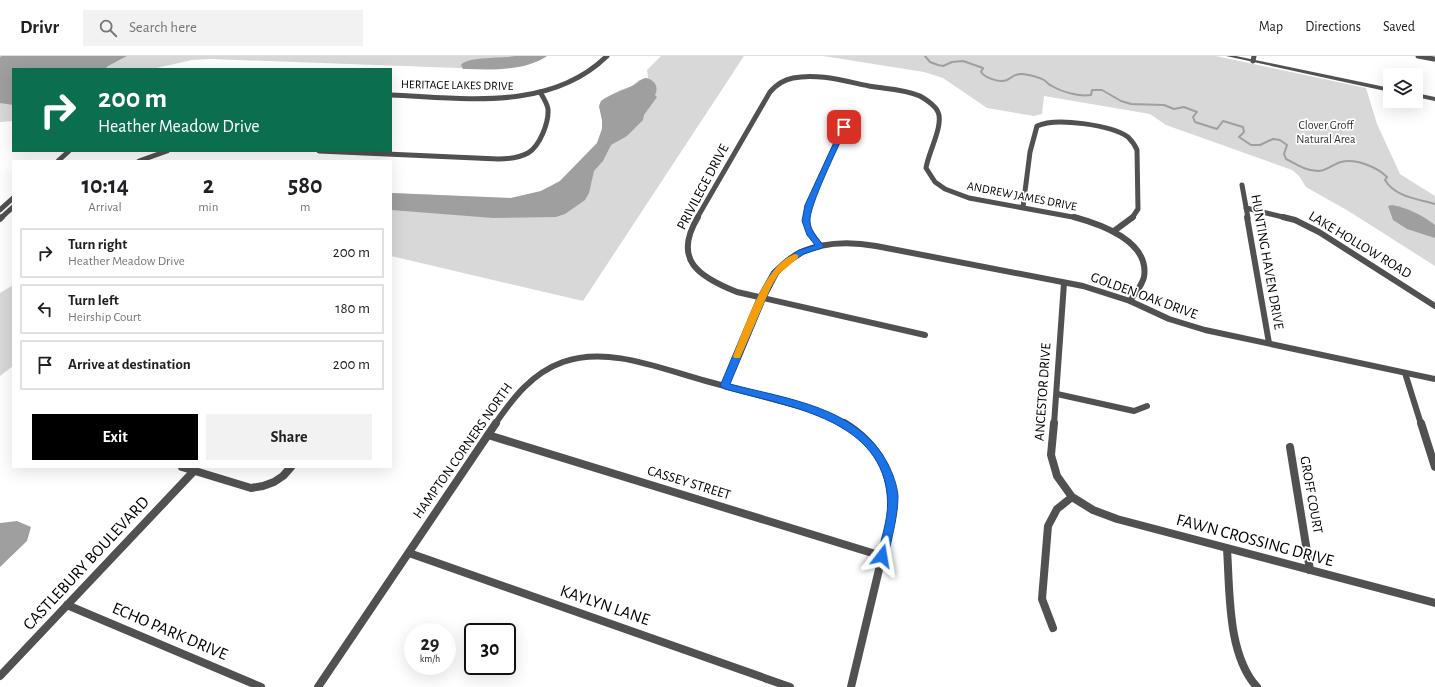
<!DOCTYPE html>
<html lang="en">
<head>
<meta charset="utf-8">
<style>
  :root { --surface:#fff; --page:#f2f2f2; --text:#202124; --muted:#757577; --line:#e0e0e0; --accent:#000 }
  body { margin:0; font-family:"Alegreya Sans",sans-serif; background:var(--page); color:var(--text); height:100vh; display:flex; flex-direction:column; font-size:15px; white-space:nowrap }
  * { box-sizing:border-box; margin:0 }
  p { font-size:13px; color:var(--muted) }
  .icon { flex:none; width:22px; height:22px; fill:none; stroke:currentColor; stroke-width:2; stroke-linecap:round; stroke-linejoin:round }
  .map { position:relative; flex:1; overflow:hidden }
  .drawer { position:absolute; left:12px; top:104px; width:380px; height:308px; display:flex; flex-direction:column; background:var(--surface); border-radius:0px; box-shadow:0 4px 16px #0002 }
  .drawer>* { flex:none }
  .hud { position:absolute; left:12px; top:12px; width:380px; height:84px; border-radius:0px; box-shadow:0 4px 16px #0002; background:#0b6e4f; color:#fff; overflow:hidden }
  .tools { position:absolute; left:1383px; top:12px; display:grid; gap:8px }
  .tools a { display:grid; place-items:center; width:40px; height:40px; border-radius:0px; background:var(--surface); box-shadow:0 4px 16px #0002; font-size:20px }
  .speed { position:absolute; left:404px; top:567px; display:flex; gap:8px; font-size:20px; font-weight:700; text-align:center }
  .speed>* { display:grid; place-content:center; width:52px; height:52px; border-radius:50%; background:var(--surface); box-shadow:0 4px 16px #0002; line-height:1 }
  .speed small { font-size:10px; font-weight:400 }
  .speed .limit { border:2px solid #111; border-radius:6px; background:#fff; color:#111 }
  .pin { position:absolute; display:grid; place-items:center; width:34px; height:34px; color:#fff; margin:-17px; border-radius:8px; box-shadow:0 2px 6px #0006 }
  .me { position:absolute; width:44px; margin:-22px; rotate:14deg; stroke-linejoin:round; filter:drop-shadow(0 0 3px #0008) }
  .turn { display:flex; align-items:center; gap:14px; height:84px; padding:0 20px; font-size:18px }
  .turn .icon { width:52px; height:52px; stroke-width:2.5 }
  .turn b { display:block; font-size:28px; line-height:34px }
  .eta { display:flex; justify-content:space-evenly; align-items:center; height:68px; text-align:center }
  .eta b { font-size:24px; font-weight:700; line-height:28px }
  .action { display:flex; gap:8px; margin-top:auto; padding:8px 20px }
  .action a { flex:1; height:46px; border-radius:0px; background:var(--accent); color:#fff; font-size:16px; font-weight:700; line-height:46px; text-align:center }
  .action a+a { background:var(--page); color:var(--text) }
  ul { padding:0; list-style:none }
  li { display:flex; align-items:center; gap:12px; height:50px; margin:0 8px 6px; padding:0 12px; border:2px solid var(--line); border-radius:0px }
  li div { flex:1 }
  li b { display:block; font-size:15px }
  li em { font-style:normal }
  header { display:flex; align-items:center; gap:24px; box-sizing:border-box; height:56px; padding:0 20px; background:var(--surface); border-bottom:1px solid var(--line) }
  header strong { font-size:19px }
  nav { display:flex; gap:22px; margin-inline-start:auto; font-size:14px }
  .search { width:280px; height:36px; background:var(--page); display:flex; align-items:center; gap:10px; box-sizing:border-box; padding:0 14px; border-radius:0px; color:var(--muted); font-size:15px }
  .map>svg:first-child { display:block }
  .green { fill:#d8d8d8 }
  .water { fill:#9f9f9f }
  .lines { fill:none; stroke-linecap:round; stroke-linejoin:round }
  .stream { stroke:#9f9f9f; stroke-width:2 }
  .minor-far2 { stroke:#515151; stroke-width:5 }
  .minor-far1 { stroke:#515151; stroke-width:6 }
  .minor { stroke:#515151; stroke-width:8 }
  .tertiary { fill:#515151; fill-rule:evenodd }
  .route { fill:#1a73e8; stroke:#114b97 }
  .slow { fill:#f59e0b }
  .labels { text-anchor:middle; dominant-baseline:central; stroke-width:3.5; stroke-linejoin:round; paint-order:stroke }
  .far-street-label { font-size:12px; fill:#000; stroke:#fff }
  .far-park-label { font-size:12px; fill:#2f2f2f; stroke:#fff }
  .street-label { font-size:14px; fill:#000; stroke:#fff }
  .near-street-label { font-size:17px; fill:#000; stroke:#fff }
</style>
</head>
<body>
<header>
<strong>Drivr</strong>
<div class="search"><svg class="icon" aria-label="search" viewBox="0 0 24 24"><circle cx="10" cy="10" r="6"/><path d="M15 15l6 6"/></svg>Search here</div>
<nav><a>Map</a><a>Directions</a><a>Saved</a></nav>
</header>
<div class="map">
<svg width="1435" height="631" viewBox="0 0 1435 631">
  <rect width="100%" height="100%" fill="#fff"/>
  <!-- green -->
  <g class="green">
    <path d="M0,0H547C528,13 507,12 485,13L210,3L192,4L152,13H13V65L0,66Z"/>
    <polygon points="661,0 744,0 583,245 391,200 391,137 511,142 541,135 560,125 597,87 602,73 602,64 599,50 601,45 620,34 632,30 639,24 648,22 647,14"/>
    <polygon points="823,0 1216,0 1366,32 1377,68 1400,118 1435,140 1435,210 1350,156 1306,131 1299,120 1292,114 1166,69 1150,58 1044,40 1042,58 1034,60 987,52 943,22 924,16"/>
    <polygon points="13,229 13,310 0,320 0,237"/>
  </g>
  <!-- water -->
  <g class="water">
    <polygon points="2,0 127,0 108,10 105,13 13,13 13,49 0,47 0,1"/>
    <path d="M515,0H547C524,15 493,14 467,13H463L461,9C469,0 502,3 515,0Z"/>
    <path d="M646,22C655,24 659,31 655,39L657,41L644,59L643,64L627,80L611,89L603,105L594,115L589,137L585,144L565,158L556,161L493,162L391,154V137L511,142L541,135L560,125L597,87L602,73V64L599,50L601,45C610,38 622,35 632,30C638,27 640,23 646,22Z"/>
    <path d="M1392,149C1408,152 1422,159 1435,169V182L1407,173L1393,164L1388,150Z"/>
    <polygon points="17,465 31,471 27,485 0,511 0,467"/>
  </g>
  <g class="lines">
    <!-- stream -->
    <path class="stream" d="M925,0L930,6L938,9L943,10L952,6L963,5L983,12L981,16C985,22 1000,27 1007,24C1013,21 1015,17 1023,18C1029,19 1039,21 1044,24C1047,26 1049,29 1052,30C1062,36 1080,41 1091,39L1092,34H1102L1121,45L1131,48L1164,49L1174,53L1184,51L1197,56L1193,61L1195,66L1217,73L1223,65L1243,71L1244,76L1239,81L1251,89H1260L1273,83L1280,84L1287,89L1284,98L1286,103C1296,108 1306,115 1318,115C1327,115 1333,108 1341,106C1355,102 1377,111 1387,121L1385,124C1395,141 1418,143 1435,148"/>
    <!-- minor-far2 -->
    <g class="minor-far2">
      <polyline points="1418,0 1434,3"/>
      <polyline points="1253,5 1254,0"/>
      <path d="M391,39C463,42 550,56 607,0"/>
      <path d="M319,95L498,103C508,103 519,102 528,97C540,90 549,66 548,53C547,47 543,41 540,36"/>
      <polyline points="58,105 69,95"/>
      <polyline points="139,105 167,95"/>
      <polyline points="1242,129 1248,162"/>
      <path d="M1023,151L1030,96L1037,70C1056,61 1111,69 1128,81C1132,85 1135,89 1137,94L1138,153L1132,162"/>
      <polyline points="1246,152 1287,162"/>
      <polyline points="0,154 13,142"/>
      <polyline points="1,162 13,151"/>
      <path d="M697,162L770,36C776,29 783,24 793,22C818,17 844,25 869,30C886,33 904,33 920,40C927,44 935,49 938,56C944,69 928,97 926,112L935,126L945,133L969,142L1078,162"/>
      <polyline points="806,162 815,134 844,71"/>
    </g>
    <!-- minor-far1 -->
    <g class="minor-far1">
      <path d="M698,161C672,204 699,221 737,236L925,279"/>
      <polyline points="806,161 808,173 820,190"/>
      <path d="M1074,161C1100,168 1150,185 1144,221C1142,230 1135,237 1130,245"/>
      <polyline points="1247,161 1269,287"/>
      <polyline points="1283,161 1295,164 1319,176 1435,250"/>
      <polyline points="0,163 2,161"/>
      <polyline points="1114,175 1133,161"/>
      <polyline points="1405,317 1421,368"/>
      <path d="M725,330C734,308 743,287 752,265C759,249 765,232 775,218C797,186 842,184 876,190L1083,230L1130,245L1169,263L1205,274L1435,323"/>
      <polyline points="1057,338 1134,355 1147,350"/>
      <path d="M495,368C513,342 532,317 563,306C609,290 661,313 706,325C743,335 780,345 817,355L846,368"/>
      <polyline points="1054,368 1064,227"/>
    </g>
    <!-- minor -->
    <g class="minor">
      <path d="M844,367C880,389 893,418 892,459L851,631"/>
      <polyline points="1054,367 1051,399 1057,420 1072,441 1093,454 1117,463 1435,547"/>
      <polyline points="1421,367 1435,411"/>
      <polyline points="488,379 882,500"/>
      <polyline points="1290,391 1310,514"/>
      <polyline points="182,411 251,432 263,430 274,426 283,420 291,411"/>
      <path d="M1227,493C1230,535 1227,598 1257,631"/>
      <polyline points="409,497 790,631"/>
      <polyline points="67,549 261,631"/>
      <polyline points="1053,572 1042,543 1048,470 1057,453 1072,441"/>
      <polyline points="0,620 194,415"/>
      <polyline points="318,631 496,367"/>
    </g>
    <!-- tertiary -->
    <g class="tertiary">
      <polygon points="1226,0 1236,0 1390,32 1390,36"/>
      <polygon points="1416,37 1435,41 1435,45 1416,41"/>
    </g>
  </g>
  <!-- route -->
  <path class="route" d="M842,69L847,71C840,88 808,151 810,166C811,176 818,182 824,190L822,192L804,198L789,208L778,219L766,242L730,328C787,343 859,351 888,408C893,418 897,429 898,440C898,460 892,480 888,500L886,503L882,505L878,503L877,500C882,480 890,458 887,437C878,361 784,350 725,333L720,330L757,242L772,215L784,204L799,194L815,189L807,179L802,165L805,149Z"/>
  <!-- slow -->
  <path class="slow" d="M795,198L798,199V202L778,219L771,231L740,302H734L733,300C744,273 765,207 795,198Z"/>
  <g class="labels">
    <!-- far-street labels -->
    <g class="far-street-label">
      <text transform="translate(457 29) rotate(1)">HERITAGE LAKES DRIVE</text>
      <text transform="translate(1022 140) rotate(11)">ANDREW JAMES DRIVE</text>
    </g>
    <!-- far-park labels -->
    <g class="far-park-label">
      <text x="1326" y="69">Clover Groff<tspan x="1326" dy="14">Natural Area</tspan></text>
    </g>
    <!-- street labels -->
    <g class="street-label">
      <text transform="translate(703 131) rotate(-62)">PRIVILEGE DRIVE</text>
      <text transform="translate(1360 189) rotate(31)">LAKE HOLLOW ROAD</text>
      <text transform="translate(1267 206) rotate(80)">HUNTING HAVEN DRIVE</text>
      <text transform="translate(1144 240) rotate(20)">GOLDEN OAK DRIVE</text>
      <text transform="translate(1043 336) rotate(-86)">ANCESTOR DRIVE</text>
      <text transform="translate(463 395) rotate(-55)">HAMPTON CORNERS NORTH</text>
      <text transform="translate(689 427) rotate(17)">CASSEY STREET</text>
      <text transform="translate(1311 439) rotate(80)">GROFF COURT</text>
    </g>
    <!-- near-street labels -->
    <g class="near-street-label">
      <text transform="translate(1255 484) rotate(15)">FAWN CROSSING DRIVE</text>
      <text transform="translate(86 507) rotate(-47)">CASTLEBURY BOULEVARD</text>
      <text transform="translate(605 549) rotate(19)">KAYLYN LANE</text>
      <text transform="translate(170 575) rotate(23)">ECHO PARK DRIVE</text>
    </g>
  </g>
</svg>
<div class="tools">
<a><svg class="icon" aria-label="layers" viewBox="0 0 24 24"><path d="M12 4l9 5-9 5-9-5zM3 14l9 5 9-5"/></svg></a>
</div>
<div class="speed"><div>29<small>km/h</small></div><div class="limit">30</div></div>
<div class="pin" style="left:844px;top:71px;background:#d93025"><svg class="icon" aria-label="arrive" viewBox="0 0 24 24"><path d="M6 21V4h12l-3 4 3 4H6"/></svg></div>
<svg class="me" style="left:882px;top:500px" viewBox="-20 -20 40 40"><path d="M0-17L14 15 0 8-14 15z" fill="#1a73e8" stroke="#fff" stroke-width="4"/></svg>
<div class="hud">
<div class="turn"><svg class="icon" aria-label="right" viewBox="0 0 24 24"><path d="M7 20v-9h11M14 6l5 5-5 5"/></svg><div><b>200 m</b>Heather Meadow Drive</div></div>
</div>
<section class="drawer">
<div class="eta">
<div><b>10:14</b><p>Arrival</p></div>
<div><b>2</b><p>min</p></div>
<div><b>580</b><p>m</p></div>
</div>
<ul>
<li><svg class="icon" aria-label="right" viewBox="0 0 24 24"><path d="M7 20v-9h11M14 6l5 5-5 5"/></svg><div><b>Turn right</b><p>Heather Meadow Drive</p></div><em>200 m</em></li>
<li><svg class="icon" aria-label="left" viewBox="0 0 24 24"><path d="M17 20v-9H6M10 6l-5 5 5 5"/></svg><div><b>Turn left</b><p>Heirship Court</p></div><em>180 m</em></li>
<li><svg class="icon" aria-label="arrive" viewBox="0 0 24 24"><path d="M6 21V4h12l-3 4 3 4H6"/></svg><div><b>Arrive at destination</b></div><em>200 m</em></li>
</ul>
<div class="action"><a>Exit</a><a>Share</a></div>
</section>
</div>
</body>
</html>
